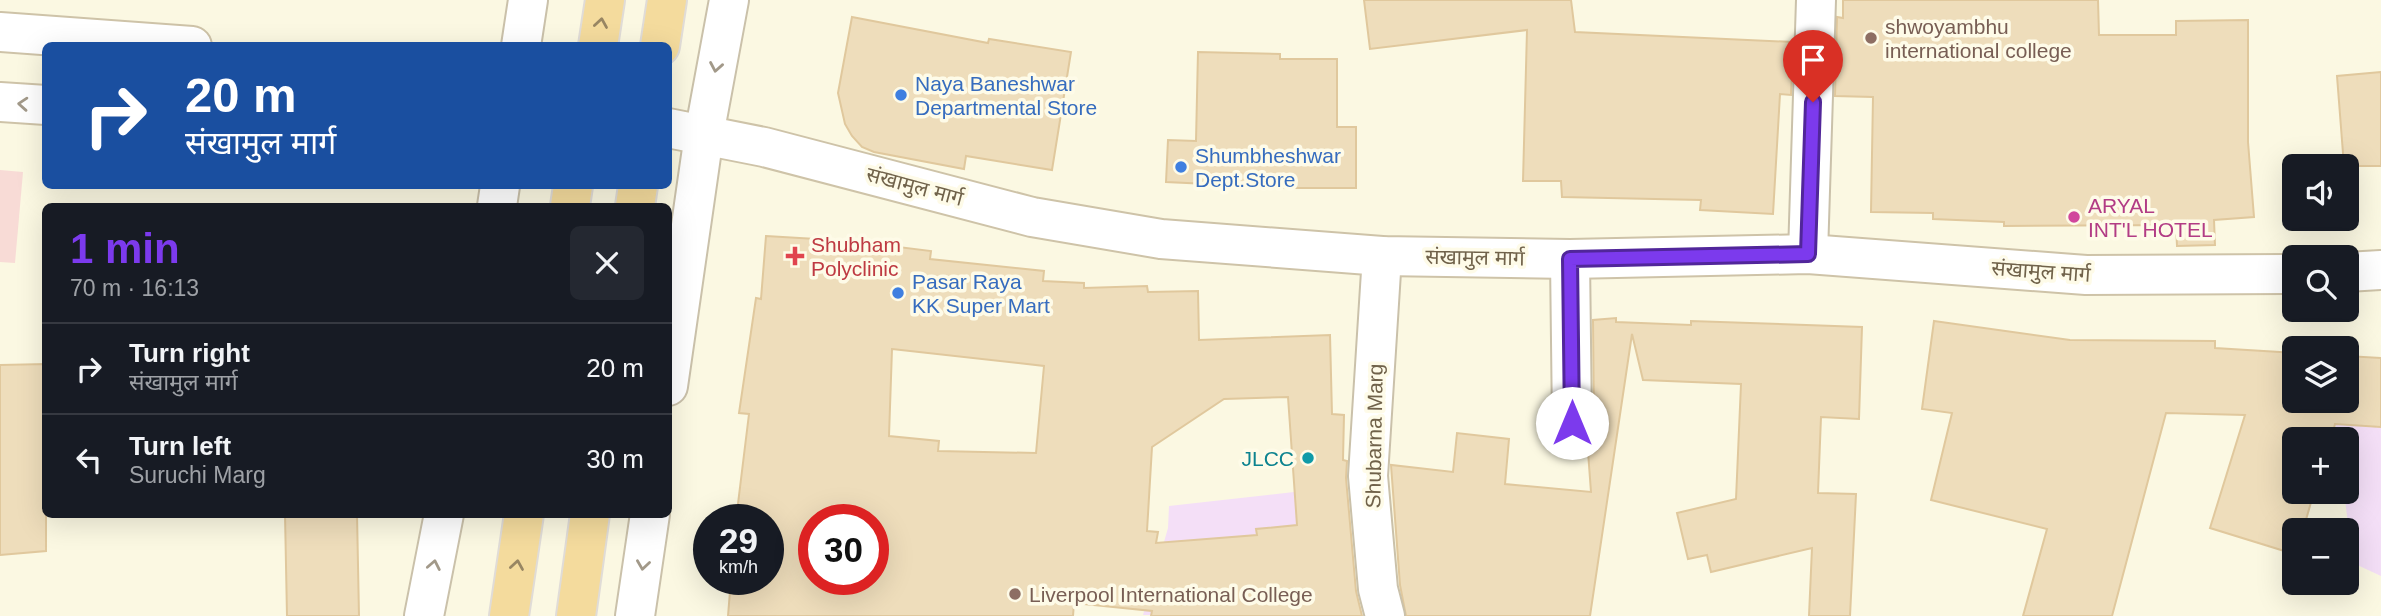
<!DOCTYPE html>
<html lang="en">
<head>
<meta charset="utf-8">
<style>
  :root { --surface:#171b24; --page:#242831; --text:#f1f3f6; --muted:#9ea1a6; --line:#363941; --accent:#7c3aed }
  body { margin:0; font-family:Arial,"Noto Sans Devanagari",sans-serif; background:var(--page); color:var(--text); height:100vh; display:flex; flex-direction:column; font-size:26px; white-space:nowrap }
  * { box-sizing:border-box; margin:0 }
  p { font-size:23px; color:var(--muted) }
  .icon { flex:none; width:38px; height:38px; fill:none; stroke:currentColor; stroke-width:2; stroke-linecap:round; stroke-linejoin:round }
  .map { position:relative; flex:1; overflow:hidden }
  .side { position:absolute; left:42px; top:203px; width:630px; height:315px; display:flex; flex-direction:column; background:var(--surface); border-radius:10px; box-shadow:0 7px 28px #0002 }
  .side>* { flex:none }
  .guide { position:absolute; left:42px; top:42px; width:630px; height:147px; border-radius:10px; box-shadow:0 7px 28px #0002; background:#1a4fa0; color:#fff; overflow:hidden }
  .buttons { position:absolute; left:2282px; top:154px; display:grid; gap:14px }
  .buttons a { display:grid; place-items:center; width:77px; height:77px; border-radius:10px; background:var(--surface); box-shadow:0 7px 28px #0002; font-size:35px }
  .speed { position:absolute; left:693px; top:504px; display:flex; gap:14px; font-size:35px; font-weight:700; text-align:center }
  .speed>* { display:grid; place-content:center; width:91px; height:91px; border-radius:50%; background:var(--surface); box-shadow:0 7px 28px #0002; line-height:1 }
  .speed small { font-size:18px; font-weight:400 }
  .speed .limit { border:10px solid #d22; background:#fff; color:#111 }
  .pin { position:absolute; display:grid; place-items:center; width:60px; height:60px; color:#fff; margin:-72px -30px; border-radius:50% 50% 50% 0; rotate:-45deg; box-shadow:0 0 7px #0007 }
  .pin .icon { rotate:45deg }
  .me { position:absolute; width:77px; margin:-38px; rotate:0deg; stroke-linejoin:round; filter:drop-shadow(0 0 5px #0008) }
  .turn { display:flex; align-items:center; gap:24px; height:147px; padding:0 28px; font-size:32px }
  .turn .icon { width:91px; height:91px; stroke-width:2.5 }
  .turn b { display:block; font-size:49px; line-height:60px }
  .round { display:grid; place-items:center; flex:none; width:74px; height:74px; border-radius:10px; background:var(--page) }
  .summary { display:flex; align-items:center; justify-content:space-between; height:119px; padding:0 28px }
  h1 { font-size:42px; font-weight:700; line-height:52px; color:var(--accent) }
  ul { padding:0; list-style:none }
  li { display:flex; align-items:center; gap:21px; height:91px; padding:0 28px; border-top:2px solid var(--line) }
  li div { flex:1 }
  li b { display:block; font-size:26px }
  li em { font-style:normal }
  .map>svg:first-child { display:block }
  .education { fill:#f4dff7 }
  .medical { fill:#f8dbd6 }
  .building { fill:#edb; stroke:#e0c89d; stroke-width:2; fill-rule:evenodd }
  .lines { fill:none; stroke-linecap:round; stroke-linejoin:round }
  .minor-casing { stroke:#cac1aa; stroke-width:42 }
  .tertiary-casing { stroke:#cac1aa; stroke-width:42 }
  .secondary-casing { stroke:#cec3a8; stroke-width:42 }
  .trunk-casing { stroke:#e0dcd7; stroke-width:42 }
  .minor { stroke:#fff; stroke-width:38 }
  .tertiary { stroke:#fff; stroke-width:38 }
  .secondary { stroke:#fff; stroke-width:38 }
  .trunk { stroke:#f4db9d; stroke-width:38 }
  .oneway { stroke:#988663 }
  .oneway2 { stroke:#a29989 }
  .route-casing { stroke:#51269a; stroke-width:18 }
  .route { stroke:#7c3aed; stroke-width:12 }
  .education-dot { fill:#8d6e63; stroke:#fefbe8; stroke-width:2.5 }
  .shop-dot { fill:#3f7fe0; stroke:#fefbe8; stroke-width:2.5 }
  .hotel-dot { fill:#d1479c; stroke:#fefbe8; stroke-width:2.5 }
  .health-dot { fill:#e0444e; stroke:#fefbe8; stroke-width:2.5 }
  .culture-dot { fill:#0f9aa8; stroke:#fefbe8; stroke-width:2.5 }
  .labels { text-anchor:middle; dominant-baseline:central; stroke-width:7; stroke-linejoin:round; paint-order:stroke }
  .education-label { font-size:21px; fill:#785e54; stroke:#fefbe8; text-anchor:start }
  .shop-label { font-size:21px; fill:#366cbe; stroke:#fefbe8; text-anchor:start }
  .street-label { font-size:21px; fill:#70624a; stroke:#fefbe8 }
  .hotel-label { font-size:21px; fill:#b23c85; stroke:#fefbe8; text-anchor:start }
  .health-label { font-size:21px; fill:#be3a42; stroke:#fefbe8; text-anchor:start }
  .culture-label { font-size:21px; fill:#0d838f; stroke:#fefbe8; text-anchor:end }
</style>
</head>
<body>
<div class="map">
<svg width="2381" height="616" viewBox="0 0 2381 616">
  <rect width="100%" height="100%" fill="#fbf8e2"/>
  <!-- education -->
  <g class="education">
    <polygon points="2381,364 2381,576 2353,563 2344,492 2347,492 2347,439 2337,439 2334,414 2359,413"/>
    <polygon points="1294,492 1307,616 1143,615 1168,528 1169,506"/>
  </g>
  <!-- medical -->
  <polygon class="medical" points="0,170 23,172 15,263 0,262"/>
  <!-- building -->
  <g class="building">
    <polygon points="1364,0 1571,0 1575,32 1793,42 1791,95 1780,94 1773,214 1700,210 1701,200 1562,197 1561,181 1523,181 1527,30 1370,49"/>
    <polygon points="1843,0 2098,0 2099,35 2176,35 2176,21 2248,20 2248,142 2254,217 2214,220 2215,245 2177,246 2176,225 2004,226 2004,222 1933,219 1933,213 1871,212 1873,97 1835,96 1837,17 1843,18"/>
    <polygon points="852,17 988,43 989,39 1071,52 1052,170 966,156 964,169 874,152 862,147 852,136 845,124 838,93"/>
    <polygon points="1198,52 1280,54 1280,59 1337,59 1337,127 1356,127 1356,188 1294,188 1166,182 1168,140 1196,141"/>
    <polygon points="2381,72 2381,166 2344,166 2337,76"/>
    <path d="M766,236L850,241L931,251L930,259L1044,271L1043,281L1084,283V288L1147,286L1148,292L1198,291L1199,340L1330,335L1332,414L1344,415L1343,460L1347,461L1346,478L1356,591L1362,616H1151L1152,611L1074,603L1073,616H728L731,579H768V520H736L749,414L739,413L756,298L761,299ZM892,349L1044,366L1036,453L938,451L939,441L889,436ZM1288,397L1297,525L1256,529L1257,535L1156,543L1158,532L1147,531L1152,447L1224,399ZM814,520H873V579H814Z"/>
    <polygon points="1616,318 1616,322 1691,325 1691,321 1862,327 1859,419 1821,417 1818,493 1856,494 1850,616 1809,616 1812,548 1711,572 1707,555 1688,559 1677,513 1736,499 1741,384 1643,380 1632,334 1590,616 1406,616 1400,585 1391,465 1453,472 1457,433 1509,439 1505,484 1591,492 1587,438 1591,433 1594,423 1593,320"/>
    <polygon points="1934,321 2070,340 2215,341 2215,348 2294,353 2294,401 2347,401 2347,356 2381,358 2381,427 2335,424 2331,439 2294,439 2294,492 2314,492 2303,530 2294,530 2294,554 2210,528 2245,415 2166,413 2112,616 2023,616 2047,529 1931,500 1952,413 1922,409"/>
    <polygon points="46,364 46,551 0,555 0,365"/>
    <polygon points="285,514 357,514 359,616 287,616"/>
  </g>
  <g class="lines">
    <!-- minor casing -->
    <g class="minor-casing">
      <g id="minor">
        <polyline points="1808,254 1816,0"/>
        <polyline points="1382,256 1368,476 1378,589 1385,616"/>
        <polyline points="1570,259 1572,423"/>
      </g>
    </g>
    <!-- tertiary casing -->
    <g class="tertiary-casing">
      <g id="tertiary">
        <polyline points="521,46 528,0"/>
        <polyline points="497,206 500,186"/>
        <polyline points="668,386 704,135 729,0"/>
        <polyline points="424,616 444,514"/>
        <polyline points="635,616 650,514"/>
      </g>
    </g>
    <!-- secondary casing -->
    <g class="secondary-casing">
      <g id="secondary">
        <polyline points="0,32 192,46"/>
        <polyline points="0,102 46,105"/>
        <polyline points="668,128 764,147 1032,217 1161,239 1382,256 1570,259 1808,254 2086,275 2294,274"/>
        <polyline points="2347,272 2381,270"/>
      </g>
    </g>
    <!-- trunk casing -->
    <g class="trunk-casing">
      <g id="trunk">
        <polyline points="598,46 605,0"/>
        <polyline points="660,46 667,0"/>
        <polyline points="570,206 573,186"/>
        <polyline points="635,206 638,186"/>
        <polyline points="509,616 524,514"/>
        <polyline points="576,616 590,514"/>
      </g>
    </g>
    <!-- minor -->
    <use href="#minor" class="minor"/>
    <!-- tertiary -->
    <use href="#tertiary" class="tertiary"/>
    <!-- secondary -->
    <use href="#secondary" class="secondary"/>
    <!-- trunk -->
    <use href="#trunk" class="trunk"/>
  </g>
  <!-- one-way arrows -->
  <defs><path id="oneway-chevron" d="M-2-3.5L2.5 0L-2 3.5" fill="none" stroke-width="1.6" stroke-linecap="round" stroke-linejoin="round" transform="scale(1.75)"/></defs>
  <g class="oneway">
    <use href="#oneway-chevron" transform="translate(601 23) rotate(-81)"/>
    <use href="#oneway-chevron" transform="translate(517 565) rotate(-81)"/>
  </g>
  <g class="oneway2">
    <use href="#oneway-chevron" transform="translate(716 67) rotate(100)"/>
    <use href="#oneway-chevron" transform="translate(23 104) rotate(-176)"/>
    <use href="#oneway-chevron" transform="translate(434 565) rotate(-79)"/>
    <use href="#oneway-chevron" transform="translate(643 565) rotate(98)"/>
  </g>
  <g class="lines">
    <!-- route casing -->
    <g class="route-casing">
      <polyline id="route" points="1572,423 1570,259 1808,254 1813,102"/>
    </g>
    <!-- route -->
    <use href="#route" class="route"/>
  </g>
  <!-- markers -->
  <g class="education-dot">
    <circle cx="1871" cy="38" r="7"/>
    <circle cx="1015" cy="594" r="7"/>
  </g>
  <g class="shop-dot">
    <circle cx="901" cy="95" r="7"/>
    <circle cx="1181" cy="167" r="7"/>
    <circle cx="898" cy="293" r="7"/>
  </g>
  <circle class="hotel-dot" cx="2074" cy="217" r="7"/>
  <path class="health-dot" d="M791.5 245.5h7v7h7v7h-7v7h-7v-7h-7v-7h7z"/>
  <circle class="culture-dot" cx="1308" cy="458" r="7"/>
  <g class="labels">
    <!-- education labels -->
    <g class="education-label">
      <text x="1885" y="26">shwoyambhu<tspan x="1885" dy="24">international college</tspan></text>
      <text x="1029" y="594">Liverpool International College</text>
    </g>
    <!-- shop labels -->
    <g class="shop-label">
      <text x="915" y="83">Naya Baneshwar<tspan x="915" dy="24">Departmental Store</tspan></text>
      <text x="1195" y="155">Shumbheshwar<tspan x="1195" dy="24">Dept.Store</tspan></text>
      <text x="912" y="281">Pasar Raya<tspan x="912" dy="24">KK Super Mart</tspan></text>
    </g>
    <!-- street labels -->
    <g class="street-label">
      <text transform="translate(915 186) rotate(15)">संखामुल मार्ग</text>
      <text transform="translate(1475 257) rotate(1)">संखामुल मार्ग</text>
      <text transform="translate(2041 271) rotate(4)">संखामुल मार्ग</text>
      <text transform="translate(1374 436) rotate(-89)">Shubarna Marg</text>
    </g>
    <!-- hotel labels -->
    <g class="hotel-label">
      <text x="2088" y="205">ARYAL<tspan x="2088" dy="24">INT'L HOTEL</tspan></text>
    </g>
    <!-- health labels -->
    <g class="health-label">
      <text x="811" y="244">Shubham<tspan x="811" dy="24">Polyclinic</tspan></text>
    </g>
    <!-- culture labels -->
    <g class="culture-label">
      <text x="1294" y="458">JLCC</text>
    </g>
  </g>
</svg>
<div class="buttons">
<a><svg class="icon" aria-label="sound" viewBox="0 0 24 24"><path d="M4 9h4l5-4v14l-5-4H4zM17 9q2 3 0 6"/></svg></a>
<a><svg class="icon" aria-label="search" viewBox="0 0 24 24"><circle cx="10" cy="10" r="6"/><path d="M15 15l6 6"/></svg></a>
<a><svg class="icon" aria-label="layers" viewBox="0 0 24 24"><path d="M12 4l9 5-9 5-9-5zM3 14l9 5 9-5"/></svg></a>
<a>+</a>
<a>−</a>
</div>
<div class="speed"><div>29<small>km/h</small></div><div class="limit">30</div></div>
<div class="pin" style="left:1813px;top:102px;background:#d93025"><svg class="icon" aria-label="arrive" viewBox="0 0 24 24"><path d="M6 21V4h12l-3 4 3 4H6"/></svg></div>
<svg class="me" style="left:1572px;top:423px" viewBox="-20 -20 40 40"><circle r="19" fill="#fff"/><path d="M0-13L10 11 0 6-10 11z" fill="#7c3aed"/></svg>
<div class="guide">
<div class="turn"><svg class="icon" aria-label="right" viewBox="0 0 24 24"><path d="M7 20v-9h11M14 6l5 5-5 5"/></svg><div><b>20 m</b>संखामुल मार्ग</div></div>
</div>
<section class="side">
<div class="summary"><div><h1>1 min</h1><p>70 m · 16:13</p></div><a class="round"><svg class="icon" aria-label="close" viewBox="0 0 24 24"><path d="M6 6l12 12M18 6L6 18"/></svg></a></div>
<ul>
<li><svg class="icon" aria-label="right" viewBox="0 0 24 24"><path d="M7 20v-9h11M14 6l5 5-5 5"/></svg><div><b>Turn right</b><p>संखामुल मार्ग</p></div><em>20 m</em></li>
<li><svg class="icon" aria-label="left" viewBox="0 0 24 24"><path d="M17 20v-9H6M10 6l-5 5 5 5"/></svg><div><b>Turn left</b><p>Suruchi Marg</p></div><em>30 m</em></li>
</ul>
</section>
</div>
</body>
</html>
